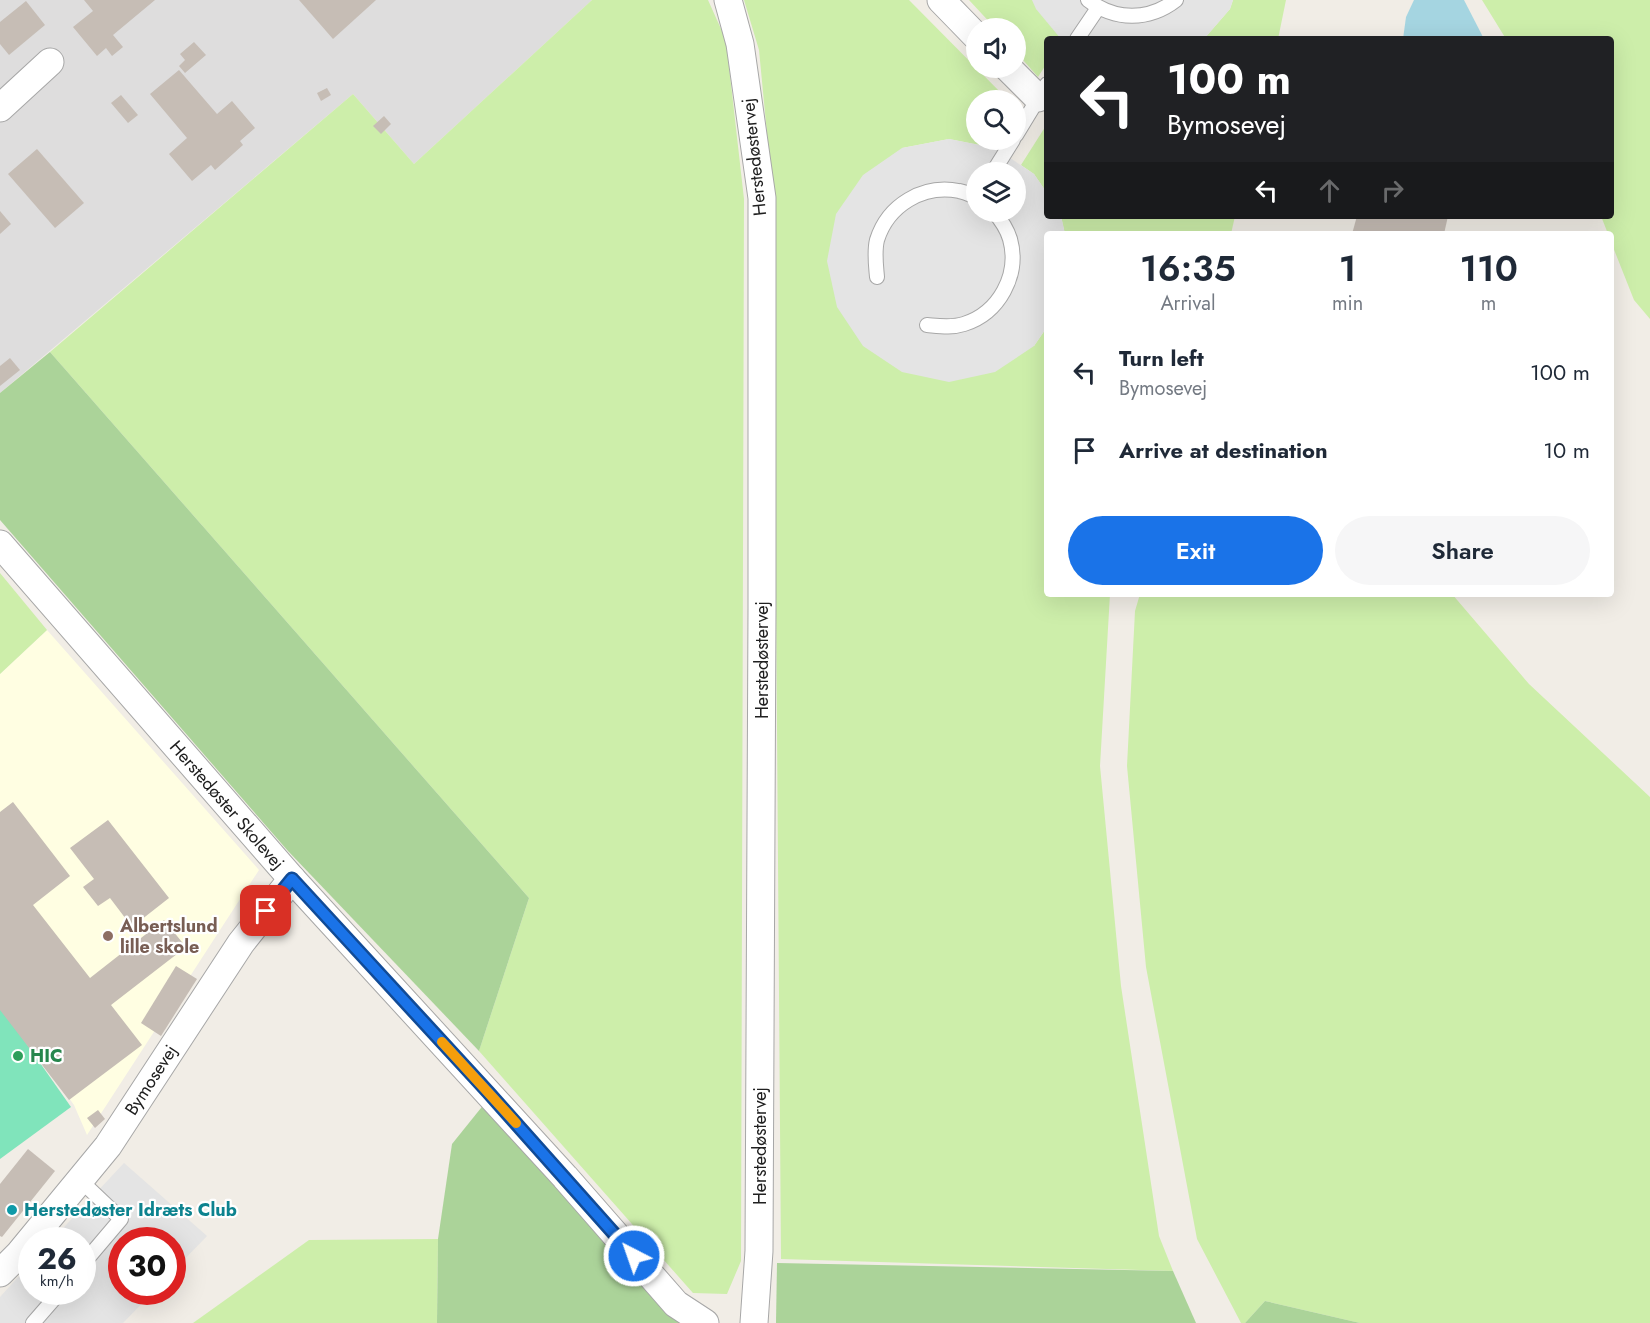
<!DOCTYPE html>
<html lang="en">
<head>
<meta charset="utf-8">
<style>
  :root { --surface:#fff; --page:#f6f6f7; --text:#1f2937; --muted:#747a83; --accent:#1a73e8 }
  body { margin:0; font-family:Jost,sans-serif; background:var(--page); color:var(--text); height:100vh; display:flex; flex-direction:column; font-size:22px; white-space:nowrap }
  * { box-sizing:border-box; margin:0 }
  p { font-size:20px; color:var(--muted) }
  .icon { flex:none; width:33px; height:33px; fill:none; stroke:currentColor; stroke-width:2; stroke-linecap:round; stroke-linejoin:round }
  .map { position:relative; flex:1; overflow:hidden }
  .panel { position:absolute; left:1044px; top:231px; width:570px; height:366px; display:flex; flex-direction:column; background:var(--surface); border-radius:6px; box-shadow:0 6px 24px #0002 }
  .panel>* { flex:none }
  .guide { position:absolute; left:1044px; top:36px; width:570px; height:183px; border-radius:6px; box-shadow:0 6px 24px #0002; background:#202124; color:#fff; overflow:hidden }
  .buttons { position:absolute; left:966px; top:18px; display:grid; gap:12px }
  .buttons a { display:grid; place-items:center; width:60px; height:60px; border-radius:50%; background:var(--surface); box-shadow:0 6px 24px #0002; font-size:30px }
  .speed { position:absolute; left:18px; top:1227px; display:flex; gap:12px; font-size:30px; font-weight:700; text-align:center }
  .speed>* { display:grid; place-content:center; width:78px; height:78px; border-radius:50%; background:var(--surface); box-shadow:0 6px 24px #0002; line-height:1 }
  .speed small { font-size:15px; font-weight:400 }
  .speed .limit { border:9px solid #d22; background:#fff; color:#111 }
  .pin { position:absolute; display:grid; place-items:center; width:51px; height:51px; color:#fff; margin:-26px; border-radius:12px; box-shadow:0 3px 9px #0006 }
  .me { position:absolute; width:66px; margin:-33px; rotate:319deg; stroke-linejoin:round; filter:drop-shadow(0 0 4px #0008) }
  .turn { display:flex; align-items:center; gap:21px; height:126px; padding:0 24px; font-size:27px }
  .turn .icon { width:78px; height:78px; stroke-width:2.5 }
  .turn b { display:block; font-size:42px; line-height:51px }
  .lanes { display:flex; align-items:center; height:57px; padding:0 24px; background:#0003; justify-content:center; gap:30px; direction:ltr }
  .lanes .off { opacity:.35 }
  .eta { display:flex; justify-content:space-evenly; align-items:center; height:102px; text-align:center }
  .eta b { font-size:36px; font-weight:600; line-height:42px }
  .cta { display:flex; gap:12px; margin-top:auto; padding:12px 24px }
  .cta a { flex:1; height:69px; border-radius:36px; background:var(--accent); color:#fff; font-size:24px; font-weight:600; line-height:69px; text-align:center }
  .cta a+a { background:var(--page); color:var(--text) }
  ul { padding:0; list-style:none }
  li { display:flex; align-items:center; gap:18px; height:78px; padding:0 24px }
  li div { flex:1 }
  li b { display:block; font-size:22px }
  li em { font-style:normal }
  .map>svg:first-child { display:block }
  .residential { fill:#dedddd }
  .education { fill:#fffee2 }
  .grass { fill:#cdeeaa }
  .forest { fill:#abd399 }
  .pitch { fill:#80e4bb }
  .parking { fill:#e4e4e4; fill-rule:evenodd }
  .water { fill:#a5d5e1 }
  .building { fill:#c6bdb5 }
  .lines { fill:none; stroke-linecap:round; stroke-linejoin:round }
  .lane-casing { stroke:#a7a7a7; stroke-width:16 }
  .street-casing { stroke:#a7a7a7; stroke-width:29 }
  .lane { stroke:#fff; stroke-width:14 }
  .street { stroke:#fff; stroke-width:27 }
  .route-casing { stroke:#114b97; stroke-width:15 }
  .route { stroke:#1a73e8; stroke-width:10 }
  .slow { stroke:#f59e0b; stroke-width:10 }
  .education-dot { fill:#8d6e63; stroke:#fff; stroke-width:2 }
  .leisure-dot { fill:#2e9e5b; stroke:#fff; stroke-width:2 }
  .culture-dot { fill:#0f9aa8; stroke:#fff; stroke-width:2 }
  .labels { text-anchor:middle; dominant-baseline:central; stroke-width:4.5; stroke-linejoin:round; paint-order:stroke }
  .street-label { font-size:18px; fill:#202020; stroke:#fff }
  .education-label { font-size:18px; font-weight:bold; fill:#785e54; stroke:#fff; text-anchor:start }
  .leisure-label { font-size:18px; font-weight:bold; fill:#27864d; stroke:#fff; text-anchor:start }
  .culture-label { font-size:18px; font-weight:bold; fill:#0d838f; stroke:#fff; text-anchor:start }
</style>
</head>
<body>
<div class="map">
<svg width="1650" height="1323" viewBox="0 0 1650 1323">
  <rect width="100%" height="100%" fill="#f1ede6"/>
  <!-- residential -->
  <polygon class="residential" points="0,0 592,0 414,164 353,94 0,393"/>
  <!-- education -->
  <polygon class="education" points="47,630 259,870 87,1135 74,1105 0,1002 0,674"/>
  <!-- grass -->
  <g class="grass">
    <polygon points="592,0 708,0 726,40 744,199 741,1261 727,1294 693,1293 479,1051 529,898 50,352 353,94 414,164"/>
    <polygon points="744,0 909,0 1007,99 1007,100 976,100 976,140 997,140 995,148 949,139 902,148 1034,346 1047,327 1047,594 1110,594 1100,766 1121,986 1159,1236 1173,1271 781,1259 773,196 759,50"/>
    <polygon points="969,0 1039,0 1061,39 1047,39 1047,63 1038,77 1016,52 1016,28 995,28"/>
    <polygon points="1233,0 1286,0 1278,39 1204,39 1230,9"/>
    <polygon points="1482,0 1650,0 1650,319 1634,300 1611,242 1611,234 1608,234 1601,216 1611,216 1611,39 1506,39"/>
    <polygon points="1047,124 1047,193 1034,174 1021,165"/>
    <polygon points="1061,216 1235,216 1231,234 1065,234"/>
    <polygon points="0,573 47,630 0,674"/>
    <polygon points="1140,594 1452,594 1529,684 1650,797 1650,1323 1360,1323 1265,1301 1245,1323 1241,1323 1197,1239 1146,967 1127,766 1135,611"/>
    <polygon points="438,1239 437,1323 193,1323 309,1240"/>
  </g>
  <!-- forest -->
  <g class="forest">
    <polygon points="50,352 529,898 479,1051 288,851 0,520 0,393"/>
    <polygon points="485,1103 685,1323 437,1323 438,1239 452,1144"/>
    <polygon points="777,1263 1173,1271 1196,1323 776,1323"/>
    <polygon points="1265,1301 1360,1323 1245,1323"/>
  </g>
  <!-- pitch -->
  <polygon class="pitch" points="0,1006 71,1107 0,1159"/>
  <!-- parking -->
  <g class="parking">
    <polygon points="1032,0 1233,0 1230,9 1204,39 1061,39 1036,9"/>
    <path d="M949,139L995,148L1034,174L1047,193V216H1061L1065,234H1047V327L1034,346L995,372L949,382L902,372L863,346L837,307L827,261L836,214L863,175L902,148ZM976,172H1016V212H976Z"/>
    <polygon points="124,1163 207,1236 173,1271 172,1240 122,1240 122,1292 153,1292 123,1323 0,1323 0,1297 31,1263 32,1292 82,1292 82,1240 52,1240"/>
  </g>
  <!-- water -->
  <polygon class="water" points="1414,0 1464,0 1484,39 1403,39 1406,17"/>
  <!-- building -->
  <g class="building">
    <polygon points="84,0 155,0 113,35 123,47 112,56 106,48 97,56 73,27 93,11"/>
    <polygon points="299,0 376,0 333,39"/>
    <polygon points="26,1 45,25 9,55 0,44 0,22"/>
    <polygon points="194,42 206,55 185,73 179,66 185,60 180,54"/>
    <polygon points="179,70 217,114 232,101 255,128 240,141 243,145 215,170 211,165 192,181 169,154 187,138 150,94"/>
    <polygon points="327,88 331,95 321,101 317,93"/>
    <polygon points="121,95 138,115 128,123 111,103"/>
    <polygon points="384,116 391,124 381,134 373,126"/>
    <polygon points="37,149 84,203 55,228 8,174"/>
    <polygon points="0,211 11,224 0,234"/>
    <polygon points="1357,216 1448,216 1444,234 1352,234"/>
    <polygon points="10,358 20,370 0,386 0,366"/>
    <polygon points="13,802 70,876 33,905 90,978 164,920 186,947 111,1005 142,1045 69,1100 0,1010 0,812"/>
    <polygon points="108,820 169,898 132,927 110,898 98,906 83,887 94,879 70,848"/>
    <polygon points="176,966 197,979 161,1036 141,1023"/>
    <polygon points="98,1110 105,1119 95,1128 87,1118"/>
    <polygon points="28,1149 55,1171 2,1237 0,1236 0,1184"/>
  </g>
  <g class="lines">
    <!-- lane casing -->
    <g class="lane-casing">
      <g id="lane">
        <path d="M1088,0C1115,21 1149,21 1176,0"/>
        <polyline points="1077,39 1098,8"/>
        <polyline points="1016,135 1047,84"/>
        <polyline points="993,172 1013,140"/>
        <path d="M877,277C876,265 874,252 877,240C888,205 923,184 959,191C965,192 971,195 976,197"/>
        <path d="M927,325C939,326 952,328 964,324C999,313 1020,275 1010,239C1007,229 1001,220 994,212"/>
        <polyline points="80,1180 121,1219 82,1265"/>
        <polyline points="33,1323 60,1292"/>
      </g>
    </g>
    <!-- street casing -->
    <g class="street-casing">
      <g id="street">
        <polyline points="728,0 740,44 762,198 762,608 759,1251 754,1323"/>
        <polyline points="941,0 976,36"/>
        <polyline points="1008,68 1038,98"/>
        <polyline points="0,108 50,62"/>
        <polyline points="0,544 292,879 565,1177 676,1304 705,1323"/>
        <polyline points="0,1273 19,1254 108,1146 241,943 292,879"/>
      </g>
    </g>
    <!-- lane -->
    <use href="#lane" class="lane"/>
    <!-- street -->
    <use href="#street" class="street"/>
  </g>
  <g class="lines">
    <!-- route casing -->
    <g class="route-casing">
      <polyline id="route" points="266,911 292,879 488,1092 634,1256"/>
    </g>
    <!-- route -->
    <use href="#route" class="route"/>
    <!-- slow -->
    <polyline class="slow" points="442,1042 516,1123"/>
  </g>
  <!-- markers -->
  <circle class="education-dot" cx="108" cy="936" r="6"/>
  <circle class="leisure-dot" cx="18" cy="1056" r="6"/>
  <circle class="culture-dot" cx="12" cy="1210" r="6"/>
  <g class="labels">
    <!-- street labels -->
    <g class="street-label">
      <text transform="translate(754 157) rotate(-96)">Herstedøstervej</text>
      <text transform="translate(762 660) rotate(-90)">Herstedøstervej</text>
      <text transform="translate(227 805) rotate(49)">Herstedøster Skolevej</text>
      <text transform="translate(151 1080) rotate(-57)">Bymosevej</text>
      <text transform="translate(760 1146) rotate(-90)">Herstedøstervej</text>
    </g>
    <!-- education labels -->
    <g class="education-label">
      <text x="120" y="926">Albertslund<tspan x="120" dy="21">lille skole</tspan></text>
    </g>
    <!-- leisure labels -->
    <g class="leisure-label">
      <text x="30" y="1056">HIC</text>
    </g>
    <!-- culture labels -->
    <g class="culture-label">
      <text x="24" y="1210">Herstedøster Idræts Club</text>
    </g>
  </g>
</svg>
<div class="buttons">
<a><svg class="icon" aria-label="sound" viewBox="0 0 24 24"><path d="M4 9h4l5-4v14l-5-4H4zM17 9q2 3 0 6"/></svg></a>
<a><svg class="icon" aria-label="search" viewBox="0 0 24 24"><circle cx="10" cy="10" r="6"/><path d="M15 15l6 6"/></svg></a>
<a><svg class="icon" aria-label="layers" viewBox="0 0 24 24"><path d="M12 4l9 5-9 5-9-5zM3 14l9 5 9-5"/></svg></a>
</div>
<div class="speed"><div>26<small>km/h</small></div><div class="limit">30</div></div>
<div class="pin" style="left:266px;top:911px;background:#d93025"><svg class="icon" aria-label="arrive" viewBox="0 0 24 24"><path d="M6 21V4h12l-3 4 3 4H6"/></svg></div>
<svg class="me" style="left:634px;top:1256px" viewBox="-20 -20 40 40"><circle r="17" fill="#1a73e8" stroke="#fff" stroke-width="3"/><path d="M0-11L8 9 0 5-8 9z" fill="#fff"/></svg>
<div class="guide">
<div class="turn"><svg class="icon" aria-label="left" viewBox="0 0 24 24"><path d="M17 20v-9H6M10 6l-5 5 5 5"/></svg><div><b>100 m</b>Bymosevej</div></div>
<div class="lanes"><svg class="icon" aria-label="left" viewBox="0 0 24 24"><path d="M17 20v-9H6M10 6l-5 5 5 5"/></svg><svg class="icon off" aria-label="ahead" viewBox="0 0 24 24"><path d="M12 20V5M6 11l6-6 6 6"/></svg><svg class="icon off" aria-label="right" viewBox="0 0 24 24"><path d="M7 20v-9h11M14 6l5 5-5 5"/></svg></div>
</div>
<section class="panel">
<div class="eta">
<div><b>16:35</b><p>Arrival</p></div>
<div><b>1</b><p>min</p></div>
<div><b>110</b><p>m</p></div>
</div>
<ul>
<li><svg class="icon" aria-label="left" viewBox="0 0 24 24"><path d="M17 20v-9H6M10 6l-5 5 5 5"/></svg><div><b>Turn left</b><p>Bymosevej</p></div><em>100 m</em></li>
<li><svg class="icon" aria-label="arrive" viewBox="0 0 24 24"><path d="M6 21V4h12l-3 4 3 4H6"/></svg><div><b>Arrive at destination</b></div><em>10 m</em></li>
</ul>
<div class="cta"><a>Exit</a><a>Share</a></div>
</section>
</div>
</body>
</html>
